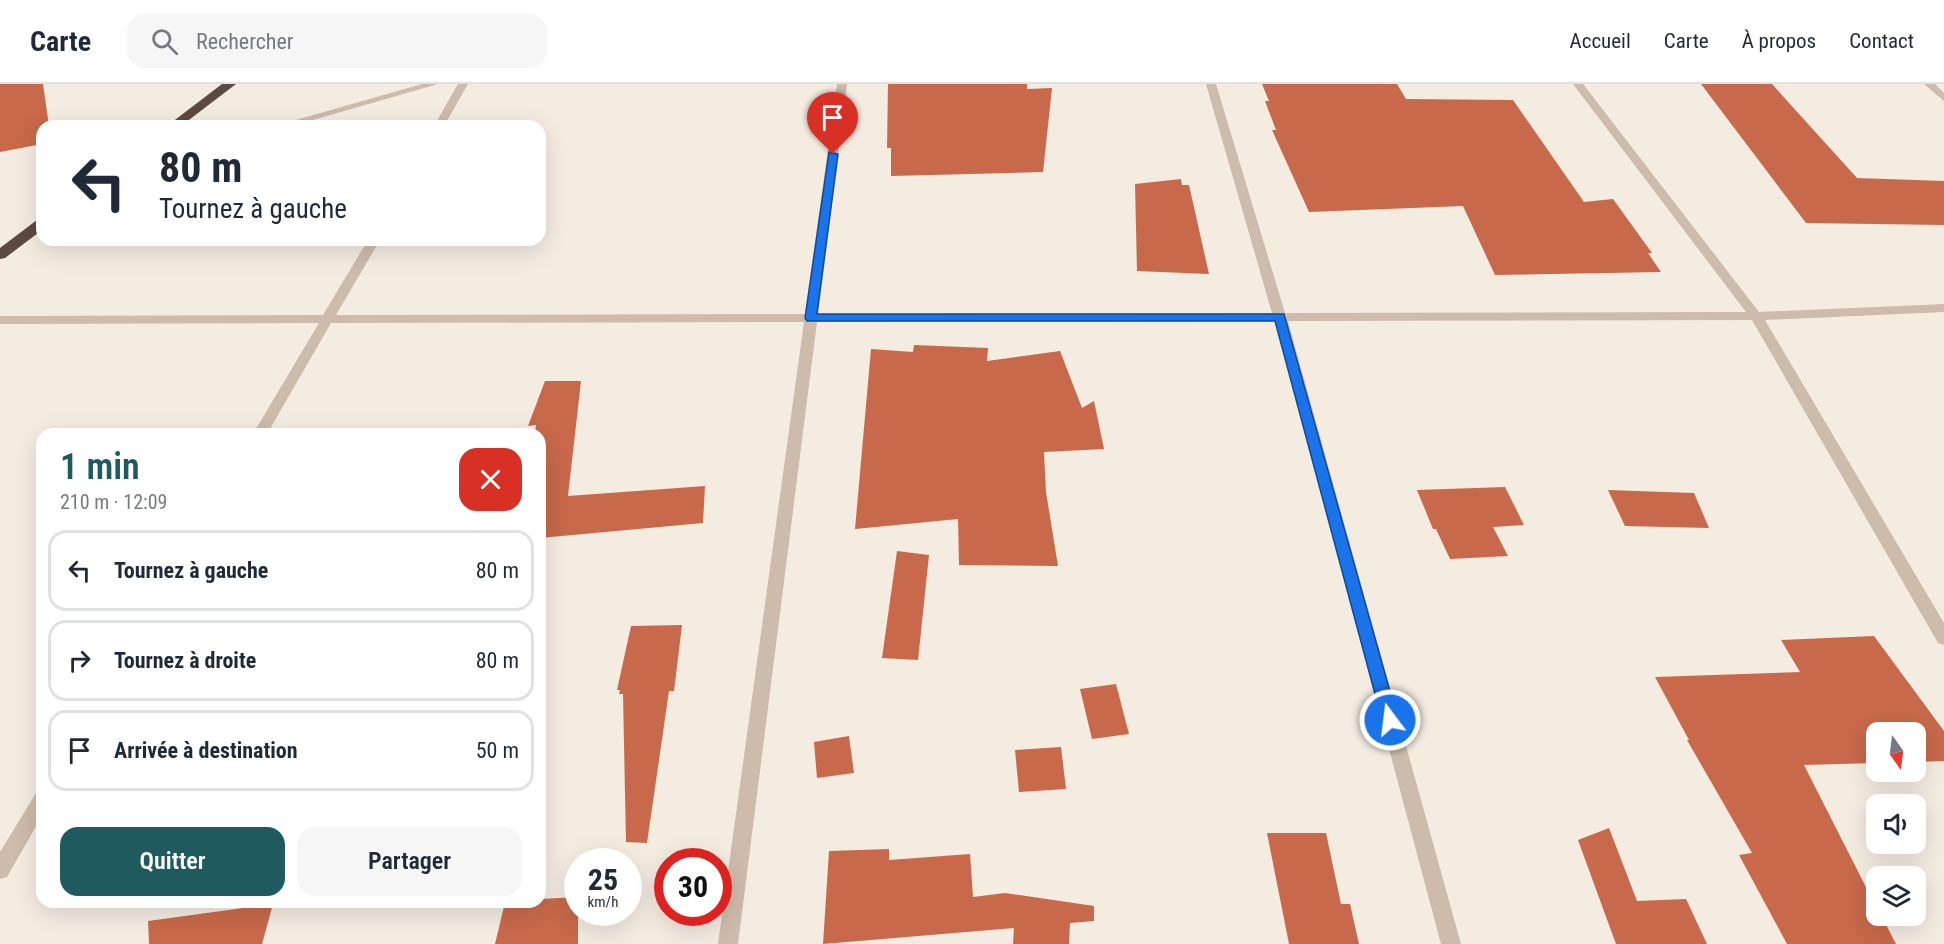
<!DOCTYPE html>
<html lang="fr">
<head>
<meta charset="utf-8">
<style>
  :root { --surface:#fff; --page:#f6f6f7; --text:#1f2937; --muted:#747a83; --line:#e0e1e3; --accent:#1f5a5e }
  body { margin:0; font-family:"Roboto Condensed",sans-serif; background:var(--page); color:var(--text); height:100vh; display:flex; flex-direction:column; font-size:22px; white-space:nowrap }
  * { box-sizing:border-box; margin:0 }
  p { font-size:20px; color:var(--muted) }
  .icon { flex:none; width:33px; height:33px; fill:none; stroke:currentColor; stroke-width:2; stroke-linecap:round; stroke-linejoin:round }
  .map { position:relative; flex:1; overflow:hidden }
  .sheet { position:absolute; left:36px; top:344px; width:510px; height:480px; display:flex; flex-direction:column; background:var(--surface); border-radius:18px; box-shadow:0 6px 24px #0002 }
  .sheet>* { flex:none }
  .banner { position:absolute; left:36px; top:36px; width:510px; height:126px; border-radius:18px; box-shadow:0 6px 24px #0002; background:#fff; color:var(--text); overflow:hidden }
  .needle { width:39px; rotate:166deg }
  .tools { position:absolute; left:1866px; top:638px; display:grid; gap:12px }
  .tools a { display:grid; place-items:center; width:60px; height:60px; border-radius:12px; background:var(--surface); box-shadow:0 6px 24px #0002; font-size:30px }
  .speed { position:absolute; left:564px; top:764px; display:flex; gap:12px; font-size:30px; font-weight:700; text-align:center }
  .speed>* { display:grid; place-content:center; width:78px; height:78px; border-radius:50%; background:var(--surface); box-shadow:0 6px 24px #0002; line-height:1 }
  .speed small { font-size:15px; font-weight:400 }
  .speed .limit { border:9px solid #d22; background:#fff; color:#111 }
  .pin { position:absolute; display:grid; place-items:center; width:51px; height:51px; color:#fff; margin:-62px -26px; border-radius:50% 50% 50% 0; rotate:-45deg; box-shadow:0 0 6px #0007 }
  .pin .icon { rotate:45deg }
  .me { position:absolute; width:66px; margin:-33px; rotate:345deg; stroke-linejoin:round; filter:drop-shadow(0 0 4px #0008) }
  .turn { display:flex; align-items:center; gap:21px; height:126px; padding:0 24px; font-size:27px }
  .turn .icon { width:78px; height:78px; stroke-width:2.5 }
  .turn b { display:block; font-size:42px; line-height:51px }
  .round { display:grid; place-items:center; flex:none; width:63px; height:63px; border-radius:18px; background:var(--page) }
  .summary { display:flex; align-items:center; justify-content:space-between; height:102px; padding:0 24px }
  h1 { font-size:36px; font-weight:600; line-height:45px; color:var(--accent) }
  .cta { display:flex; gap:12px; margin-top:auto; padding:12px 24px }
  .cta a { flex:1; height:69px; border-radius:18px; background:var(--accent); color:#fff; font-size:24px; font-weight:600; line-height:69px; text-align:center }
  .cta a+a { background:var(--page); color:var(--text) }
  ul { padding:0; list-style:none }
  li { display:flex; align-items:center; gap:18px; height:81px; margin:0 12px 9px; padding:0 12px; border:3px solid var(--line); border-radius:18px }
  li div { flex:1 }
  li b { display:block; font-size:22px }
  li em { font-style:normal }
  header { display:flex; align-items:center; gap:36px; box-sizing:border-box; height:84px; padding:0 30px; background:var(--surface); border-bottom:2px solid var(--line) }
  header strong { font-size:28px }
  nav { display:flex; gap:33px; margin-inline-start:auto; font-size:21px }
  .search { width:420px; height:54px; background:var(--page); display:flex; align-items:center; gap:15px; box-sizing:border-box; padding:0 21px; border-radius:18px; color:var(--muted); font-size:22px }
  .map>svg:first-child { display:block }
  .building { fill:#c8694b }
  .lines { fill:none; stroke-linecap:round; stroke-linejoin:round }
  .minor { fill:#cdbbac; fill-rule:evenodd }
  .highway { fill:#5c4a42; fill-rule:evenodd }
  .route { fill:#1a73e8; stroke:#114b97; stroke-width:1.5 }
</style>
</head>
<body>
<header>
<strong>Carte</strong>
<div class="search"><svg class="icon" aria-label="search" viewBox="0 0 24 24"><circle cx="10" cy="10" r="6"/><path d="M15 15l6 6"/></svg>Rechercher</div>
<nav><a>Accueil</a><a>Carte</a><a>À propos</a><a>Contact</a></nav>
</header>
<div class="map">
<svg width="1944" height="860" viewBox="0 0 1944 860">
  <rect width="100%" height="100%" fill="#f4ebe1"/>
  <!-- building -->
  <g class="building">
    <polygon points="0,0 43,0 49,42 42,42 42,60 0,68"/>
    <polygon points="888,0 1027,0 1027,5 1052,4 1043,88 891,92 891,64 887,64"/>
    <polygon points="1262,0 1397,0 1406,15 1513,16 1584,118 1613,115 1652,169 1648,169 1661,188 1495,191 1463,122 1309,128 1272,46 1276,46 1265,17 1269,17"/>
    <polygon points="1701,0 1772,0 1857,94 1944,97 1944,141 1806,139"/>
    <polygon points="1181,95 1182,101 1189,101 1209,190 1137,187 1135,100"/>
    <polygon points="914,261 988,264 987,277 1060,267 1082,324 1094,317 1104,365 1044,368 1046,408 1058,482 959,481 958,435 855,445 871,265 913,268"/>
    <polygon points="545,297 581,297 568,412 705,402 703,439 540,454 540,350 535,350 536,341 528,342"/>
    <polygon points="1505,403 1524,441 1493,443 1508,472 1450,475 1436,445 1433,445 1417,406"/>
    <polygon points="1608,406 1694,409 1709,444 1625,442"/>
    <polygon points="897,467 929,471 918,576 882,574"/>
    <polygon points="682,541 674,607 669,607 647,759 626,758 623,610 619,610 620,606 617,606 631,542"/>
    <polygon points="1874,552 1944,647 1944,677 1916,678 1916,648 1876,648 1876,679 1804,681 1876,823 1876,831 1881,831 1896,860 1787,860 1739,771 1752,769 1687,656 1689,656 1655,593 1800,588 1781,556"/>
    <polygon points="1116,600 1129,650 1092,655 1080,605"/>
    <polygon points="849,652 854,689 817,694 814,658"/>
    <polygon points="1061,663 1066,705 1019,708 1015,666"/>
    <polygon points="1609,744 1637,817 1686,815 1707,860 1616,860 1578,756"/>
    <polygon points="1267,749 1326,749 1341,820 1350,820 1359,860 1289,860"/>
    <polygon points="889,765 889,776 970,770 973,813 1005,809 1094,822 1094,837 1070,839 1069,860 1013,860 1014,844 823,860 829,767"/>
    <polygon points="578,813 578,860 495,860 505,818 540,818 540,815"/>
    <polygon points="273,820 262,860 149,860 148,837"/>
  </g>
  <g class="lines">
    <!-- minor -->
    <g class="minor">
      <polygon points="422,0 438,0 292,42 275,42"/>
      <polygon points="458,0 468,0 444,42 434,42"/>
      <polygon points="837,0 847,0 818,230 1272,229 1206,0 1216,0 1285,229 1746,228 1573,0 1583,0 1759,228 1944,220 1944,228 1765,236 1944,539 1944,561 1938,559 1752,236 1288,237 1461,860 1441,860 1275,237 817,238 738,860 718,860 804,238 331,239 267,350 253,350 319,239 0,240 0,232 323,231 368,156 380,156 336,231 805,230"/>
      <polygon points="1924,0 1935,0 1944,9 1944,17"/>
      <polygon points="42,706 42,732 7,793 0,795 0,768 36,709"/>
    </g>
    <!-- highway -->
    <g class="highway">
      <polygon points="222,0 236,0 181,42 167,42"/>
      <polygon points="42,135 42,146 5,174 0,175 0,164 37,136"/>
    </g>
  </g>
  <!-- route -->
  <polygon class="route" points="829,68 838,70 817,230 1284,230 1398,636 1396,641 1390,643 1384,641 1382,636 1275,237 807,237 805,234"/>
</svg>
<div class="tools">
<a><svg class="needle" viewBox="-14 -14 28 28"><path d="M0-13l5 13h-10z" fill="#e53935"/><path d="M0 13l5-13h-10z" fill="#747a83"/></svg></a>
<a><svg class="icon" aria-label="sound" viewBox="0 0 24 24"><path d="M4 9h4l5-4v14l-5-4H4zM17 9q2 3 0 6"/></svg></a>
<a><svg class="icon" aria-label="layers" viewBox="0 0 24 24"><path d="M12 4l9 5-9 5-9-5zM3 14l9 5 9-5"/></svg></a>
</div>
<div class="speed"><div>25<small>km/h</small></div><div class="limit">30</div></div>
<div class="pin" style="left:833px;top:70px;background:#d93025"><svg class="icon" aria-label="arrive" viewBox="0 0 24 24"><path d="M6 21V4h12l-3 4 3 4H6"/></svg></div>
<svg class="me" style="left:1390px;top:636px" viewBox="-20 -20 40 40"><circle r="17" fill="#1a73e8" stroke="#fff" stroke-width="3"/><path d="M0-11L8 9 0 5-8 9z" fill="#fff"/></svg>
<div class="banner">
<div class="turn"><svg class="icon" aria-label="left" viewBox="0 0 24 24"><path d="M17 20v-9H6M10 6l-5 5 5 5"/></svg><div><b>80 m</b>Tournez à gauche</div></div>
</div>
<section class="sheet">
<div class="summary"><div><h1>1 min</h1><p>210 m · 12:09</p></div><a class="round" style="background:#d93025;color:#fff"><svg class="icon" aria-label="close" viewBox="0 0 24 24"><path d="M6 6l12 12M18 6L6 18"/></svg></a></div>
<ul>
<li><svg class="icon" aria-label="left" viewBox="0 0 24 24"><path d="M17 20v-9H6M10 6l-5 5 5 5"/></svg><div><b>Tournez à gauche</b></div><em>80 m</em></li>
<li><svg class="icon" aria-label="right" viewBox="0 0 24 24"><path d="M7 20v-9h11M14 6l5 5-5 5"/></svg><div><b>Tournez à droite</b></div><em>80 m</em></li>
<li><svg class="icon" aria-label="arrive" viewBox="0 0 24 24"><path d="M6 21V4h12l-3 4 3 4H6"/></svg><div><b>Arrivée à destination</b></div><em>50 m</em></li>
</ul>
<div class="cta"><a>Quitter</a><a>Partager</a></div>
</section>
</div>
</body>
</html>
